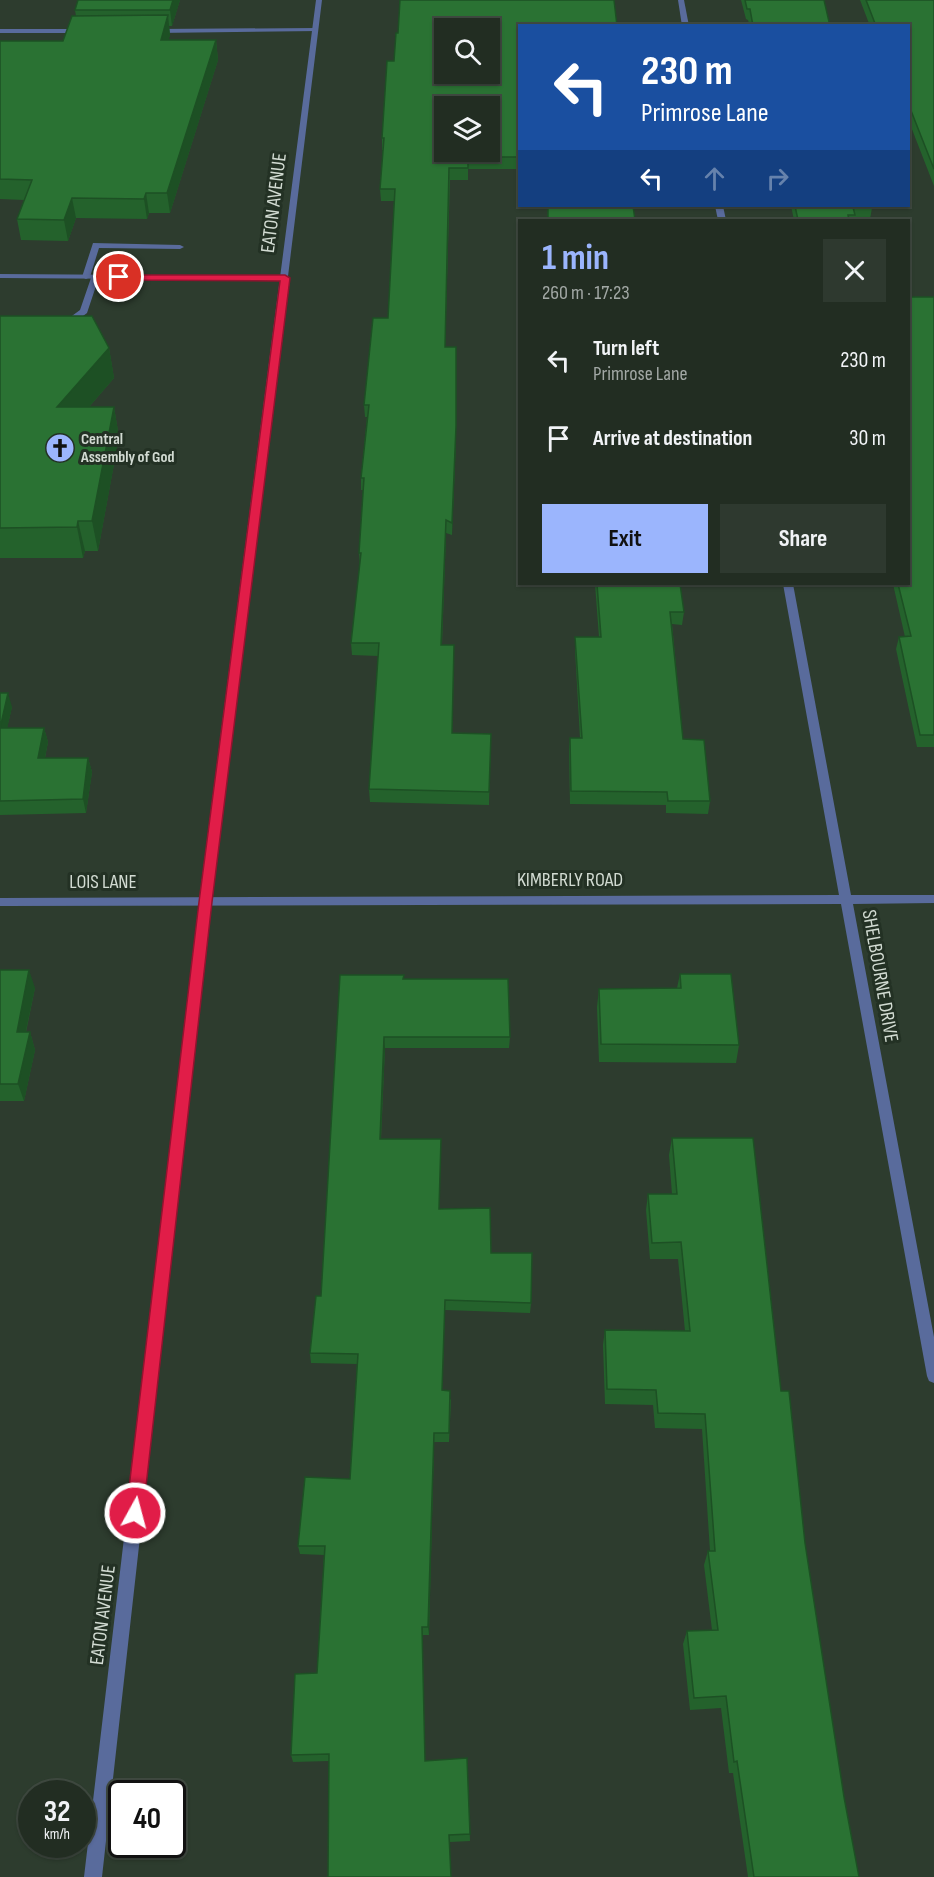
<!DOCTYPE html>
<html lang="en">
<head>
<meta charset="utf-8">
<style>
  :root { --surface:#222d22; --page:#2e392f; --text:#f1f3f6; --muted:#a2a8a5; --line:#3f4940; --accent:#9bb5fd }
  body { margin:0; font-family:"Sofia Sans Condensed",sans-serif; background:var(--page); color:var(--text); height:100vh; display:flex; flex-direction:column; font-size:22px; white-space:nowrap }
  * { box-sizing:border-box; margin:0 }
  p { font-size:20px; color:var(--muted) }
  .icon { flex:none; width:33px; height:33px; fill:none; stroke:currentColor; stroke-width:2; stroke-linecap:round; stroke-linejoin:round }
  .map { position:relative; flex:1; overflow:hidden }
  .panel { position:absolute; left:518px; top:219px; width:392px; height:366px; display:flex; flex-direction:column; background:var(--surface); border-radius:0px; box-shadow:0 2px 4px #0004,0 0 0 2px var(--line) }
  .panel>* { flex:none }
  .hud { position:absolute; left:518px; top:24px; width:392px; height:183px; border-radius:0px; box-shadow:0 2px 4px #0004,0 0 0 2px var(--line); background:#1a4fa0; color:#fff; overflow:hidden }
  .tools { position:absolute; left:434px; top:18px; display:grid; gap:12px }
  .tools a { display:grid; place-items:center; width:66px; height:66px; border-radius:0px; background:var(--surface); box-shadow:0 2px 4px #0004,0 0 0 2px var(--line); font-size:30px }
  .speed { position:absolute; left:18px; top:1780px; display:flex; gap:12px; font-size:30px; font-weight:700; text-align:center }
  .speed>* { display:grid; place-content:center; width:78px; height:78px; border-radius:50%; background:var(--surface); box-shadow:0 2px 4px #0004,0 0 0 2px var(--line); line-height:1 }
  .speed small { font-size:15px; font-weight:400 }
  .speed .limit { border:3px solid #111; border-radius:9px; background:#fff; color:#111 }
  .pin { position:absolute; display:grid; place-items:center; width:51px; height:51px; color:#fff; margin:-26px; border:3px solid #fff; border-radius:50%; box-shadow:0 2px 6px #0007 }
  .me { position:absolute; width:66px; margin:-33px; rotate:7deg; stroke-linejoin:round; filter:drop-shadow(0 0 4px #0008) }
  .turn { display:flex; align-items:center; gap:21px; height:126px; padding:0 24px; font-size:27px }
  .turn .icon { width:78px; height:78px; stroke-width:2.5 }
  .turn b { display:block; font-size:42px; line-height:51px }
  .lanes { display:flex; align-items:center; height:57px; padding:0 24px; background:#0003; justify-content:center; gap:30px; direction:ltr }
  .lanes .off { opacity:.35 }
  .round { display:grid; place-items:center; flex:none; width:63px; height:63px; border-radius:0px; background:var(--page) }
  .headline { display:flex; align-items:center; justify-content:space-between; height:102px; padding:0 24px }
  h1 { font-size:36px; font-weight:700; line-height:45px; color:var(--accent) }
  .cta { display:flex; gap:12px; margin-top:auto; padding:12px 24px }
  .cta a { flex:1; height:69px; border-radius:0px; background:var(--accent); color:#111; font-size:24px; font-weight:700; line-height:69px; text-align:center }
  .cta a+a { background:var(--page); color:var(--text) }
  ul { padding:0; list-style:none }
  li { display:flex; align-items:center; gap:18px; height:78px; padding:0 24px }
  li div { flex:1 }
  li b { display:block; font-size:22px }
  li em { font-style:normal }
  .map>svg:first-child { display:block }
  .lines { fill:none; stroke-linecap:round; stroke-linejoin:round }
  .service { fill:#596b9c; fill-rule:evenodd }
  .minor { fill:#596b9c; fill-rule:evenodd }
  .tertiary { fill:#596b9c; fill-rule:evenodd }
  .wall { fill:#24622c }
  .shaded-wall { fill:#1d5024 }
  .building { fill:#2a7233; stroke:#1d5024; stroke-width:1.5; fill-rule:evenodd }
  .route { fill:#e11d48; stroke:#92132f; stroke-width:1.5 }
  .labels { text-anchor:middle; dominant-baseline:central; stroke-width:6; stroke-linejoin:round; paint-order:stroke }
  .far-poi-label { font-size:16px; font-weight:bold; fill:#d2dbd2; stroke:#233124; text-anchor:start }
  .street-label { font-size:20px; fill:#d2dbd2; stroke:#233124 }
</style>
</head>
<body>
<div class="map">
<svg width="934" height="1877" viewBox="0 0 934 1877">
  <rect width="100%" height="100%" fill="#2d3c2e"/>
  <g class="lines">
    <!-- service -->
    <g class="service">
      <polygon points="316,28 318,29 318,31 155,33 152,31 155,29"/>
      <polygon points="0,29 80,29 83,31 80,33 0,33"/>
      <polygon points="93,243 180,245 184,247 180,249 99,248 90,277 86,279 82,277"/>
      <polygon points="92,275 99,277 87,313 67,328 61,328 61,324 80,310"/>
    </g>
    <!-- minor -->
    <g class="minor">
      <polygon points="678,0 684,0 689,26 682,26"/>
      <polygon points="715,206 723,206 726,220 718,220"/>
      <polygon points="0,274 285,276 289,278 285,280 0,278"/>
      <polygon points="783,584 793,584 851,895 934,895 934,903 853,904 934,1337 934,1383 929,1381 927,1376 841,904 0,906 0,898 839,895"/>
    </g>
    <!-- tertiary -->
    <polygon class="tertiary" points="316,0 322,0 211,902 102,1877 84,1877 199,902"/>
  </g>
  <!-- wall -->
  <g class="wall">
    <polygon points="180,0 172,26 169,26 170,35 168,40 216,40 218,60 170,213 149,213 147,219 76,218 68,241 21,240 17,219 24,200 0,199 0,41 63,41 76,16 75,10"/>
    <polygon points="741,0 824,0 830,26 750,26 748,20 746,19"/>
    <polygon points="860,0 934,0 934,186 908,119 908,26 870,26"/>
    <polygon points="519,26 519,169 468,169 468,180 450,180 445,347 456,439 452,535 446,533 442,645 452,733 491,734 489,805 370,802 369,789 378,656 352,655 351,643 360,566 359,553 363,490 361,490 361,478 367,417 365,417 364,405 388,318 394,201 381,201 380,189 383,150 382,150 382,138 394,61"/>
    <polygon points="791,206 872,206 872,208 870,219 854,219 854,220 794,220"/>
    <polygon points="934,296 934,747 917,747 896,649 899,637 905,637 893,584 908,584"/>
    <polygon points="0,316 109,348 114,378 89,407 114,407 119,437 98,551 85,551 83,558 0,558"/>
    <polygon points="595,584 680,584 684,612 682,625 672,624 683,739 710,801 708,814 666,813 666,805 570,804 569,750 570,738 580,738 575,650 575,637 599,637"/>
    <polygon points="0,693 12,707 7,728 44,728 48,742 45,758 88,758 92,772 86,813 0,815"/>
    <polygon points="0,970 35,988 26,1032 30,1032 35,1050 24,1101 0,1101"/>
    <polygon points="680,974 739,1045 736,1063 599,1062 597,1007 599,989 677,988"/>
    <polygon points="340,975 404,975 404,979 510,1037 509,1048 385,1048 381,1139 440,1209 491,1253 531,1303 530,1313 445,1310 442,1390 451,1400 449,1442 434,1442 429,1635 422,1635 425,1761 467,1758 470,1841 450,1842 329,1761 293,1762 291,1755 317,1673 324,1555 300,1554 298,1546 350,1479 357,1364 311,1363 310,1353 321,1296"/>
    <polygon points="672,1138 781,1391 844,1797 859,1877 748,1877 733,1773 729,1773 721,1708 690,1710 683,1644 687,1631 712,1630 704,1565 708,1551 710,1551 702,1429 655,1428 653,1405 605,1404 603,1345 605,1330 685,1331 678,1259 650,1259 646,1210 648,1194 672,1194 669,1155"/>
  </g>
  <!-- shaded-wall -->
  <g class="shaded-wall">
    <polygon points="173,0 180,0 172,26 170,10"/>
    <polygon points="168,15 170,35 163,60 161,40"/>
    <polygon points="216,40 218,60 170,213 167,193"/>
    <polygon points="146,193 149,213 147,219 144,199"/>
    <polygon points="72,198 76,218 68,241 64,220"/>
    <polygon points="456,347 456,439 452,535 452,523"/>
    <polygon points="109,348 114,378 63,437 57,407"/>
    <polygon points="114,407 119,437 98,551 92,521"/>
    <polygon points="446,520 446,533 441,658 441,645"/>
    <polygon points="78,521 85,551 83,558 77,527"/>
    <polygon points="8,693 12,707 4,742 0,728"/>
    <polygon points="44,728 48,742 42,772 38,758"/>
    <polygon points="88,758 92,772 86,813 83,799"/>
    <polygon points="29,970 35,988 22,1049 17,1032"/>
    <polygon points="30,1032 35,1050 24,1101 18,1084"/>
    <polygon points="384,1037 385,1048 380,1149 380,1139"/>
    <polygon points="434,1433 434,1442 429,1635 428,1627"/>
  </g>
  <!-- building -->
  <g class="building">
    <polygon points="78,0 173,0 170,10 75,10"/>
    <path d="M400,0H614L617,26H519V157H468V168H449L445,347H456V426L452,523L446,520L441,645H454L452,733L491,734L489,792L369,789L379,643H351L361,553H359L364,478H361L369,405H364L373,318H388L395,189H380L384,138H382L387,61H394L396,33H398ZM444,28H489V74H444ZM444,106H489V152H444Z"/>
    <polygon points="745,0 824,0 830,26 753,26 750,9 747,9"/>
    <polygon points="866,0 934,0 934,169 908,103 908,26 876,26"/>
    <polygon points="168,15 161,40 216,40 167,193 146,193 144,199 72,198 64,220 17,219 32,180 0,179 0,41 63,41 72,16"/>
    <polygon points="548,206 633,206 635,220 548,220"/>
    <polygon points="795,206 872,206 872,208 853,207 855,215 848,215 849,220 798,220"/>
    <polygon points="908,297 934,297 934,735 920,735 899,637 911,636 898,584 908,584"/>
    <polygon points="0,316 92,316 109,348 57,407 114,407 92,521 78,521 77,527 0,528"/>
    <polygon points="597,584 680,584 684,612 670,612 683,739 704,740 710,801 668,801 667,792 571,791 570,738 582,738 575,637 601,637"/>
    <polygon points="0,693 8,693 0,728 44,728 38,758 88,758 83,799 0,801"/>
    <polygon points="0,970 29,970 17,1032 30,1032 18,1084 0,1084"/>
    <polygon points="680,974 731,974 739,1045 601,1044 599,989 681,988"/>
    <polygon points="340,975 404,975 403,979 508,979 510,1037 384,1037 380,1139 441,1139 439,1209 490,1208 491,1253 532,1253 531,1303 445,1300 442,1390 450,1391 449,1433 434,1433 428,1627 422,1627 425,1761 467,1758 470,1834 449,1835 451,1877 328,1877 329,1754 291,1755 295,1674 317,1673 325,1546 298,1546 305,1477 350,1479 358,1354 310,1353 316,1296 321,1296"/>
    <polygon points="672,1138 753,1138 781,1391 789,1391 805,1543 844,1797 859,1877 754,1877 737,1761 734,1762 726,1696 694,1698 687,1631 718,1630 708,1551 715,1551 705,1414 658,1413 656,1390 607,1389 605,1330 690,1331 681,1242 652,1243 648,1194 677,1194"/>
  </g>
  <!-- route -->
  <polygon class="route" points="115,275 285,275 290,278 212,902 143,1513 141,1519 135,1521 128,1519 126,1513 199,902 280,281 119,280 115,279"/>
  <!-- icons -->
  <defs>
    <g id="church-disc" transform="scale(1.5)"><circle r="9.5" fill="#9bb5fd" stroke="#233124"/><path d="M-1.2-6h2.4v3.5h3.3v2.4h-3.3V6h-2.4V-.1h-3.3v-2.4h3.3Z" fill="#111"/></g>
  </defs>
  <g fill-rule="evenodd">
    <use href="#church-disc" x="60" y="448"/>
  </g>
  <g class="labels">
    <!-- far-poi labels -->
    <g class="far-poi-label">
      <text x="81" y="439">Central<tspan x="81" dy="18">Assembly of God</tspan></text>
    </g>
    <!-- street labels -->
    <g class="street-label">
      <text transform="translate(274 203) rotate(-83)">EATON AVENUE</text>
      <text x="570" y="880">KIMBERLY ROAD</text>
      <text x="103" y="882">LOIS LANE</text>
      <text transform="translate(880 976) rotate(80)">SHELBOURNE DRIVE</text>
      <text transform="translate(103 1615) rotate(-83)">EATON AVENUE</text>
    </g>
  </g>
</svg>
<div class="tools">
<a><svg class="icon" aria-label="search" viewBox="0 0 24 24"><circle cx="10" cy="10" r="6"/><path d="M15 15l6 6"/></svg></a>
<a><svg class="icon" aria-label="layers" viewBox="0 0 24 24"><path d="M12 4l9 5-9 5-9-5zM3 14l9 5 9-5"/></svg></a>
</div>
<div class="speed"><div>32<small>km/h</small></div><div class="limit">40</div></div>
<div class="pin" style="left:119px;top:277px;background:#d93025"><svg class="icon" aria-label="arrive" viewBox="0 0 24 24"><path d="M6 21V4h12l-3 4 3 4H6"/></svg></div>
<svg class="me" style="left:135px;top:1513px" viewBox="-20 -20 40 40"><circle r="17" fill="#e11d48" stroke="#fff" stroke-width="3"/><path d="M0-11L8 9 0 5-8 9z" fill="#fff"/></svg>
<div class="hud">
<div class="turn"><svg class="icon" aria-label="left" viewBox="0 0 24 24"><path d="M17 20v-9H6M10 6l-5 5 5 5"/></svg><div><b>230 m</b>Primrose Lane</div></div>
<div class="lanes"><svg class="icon" aria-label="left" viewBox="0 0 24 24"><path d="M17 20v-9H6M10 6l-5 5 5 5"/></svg><svg class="icon off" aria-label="ahead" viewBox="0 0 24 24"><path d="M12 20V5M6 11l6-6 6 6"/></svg><svg class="icon off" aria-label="right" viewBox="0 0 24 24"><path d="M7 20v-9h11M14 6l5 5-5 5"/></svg></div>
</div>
<section class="panel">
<div class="headline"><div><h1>1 min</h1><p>260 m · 17:23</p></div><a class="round"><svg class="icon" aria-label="close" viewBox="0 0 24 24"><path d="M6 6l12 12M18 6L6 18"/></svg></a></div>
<ul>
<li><svg class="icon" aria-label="left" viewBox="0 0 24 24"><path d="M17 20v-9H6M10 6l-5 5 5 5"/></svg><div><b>Turn left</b><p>Primrose Lane</p></div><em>230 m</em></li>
<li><svg class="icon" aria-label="arrive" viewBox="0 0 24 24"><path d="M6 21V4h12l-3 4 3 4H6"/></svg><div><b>Arrive at destination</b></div><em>30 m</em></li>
</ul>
<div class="cta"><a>Exit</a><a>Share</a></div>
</section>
</div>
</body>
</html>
